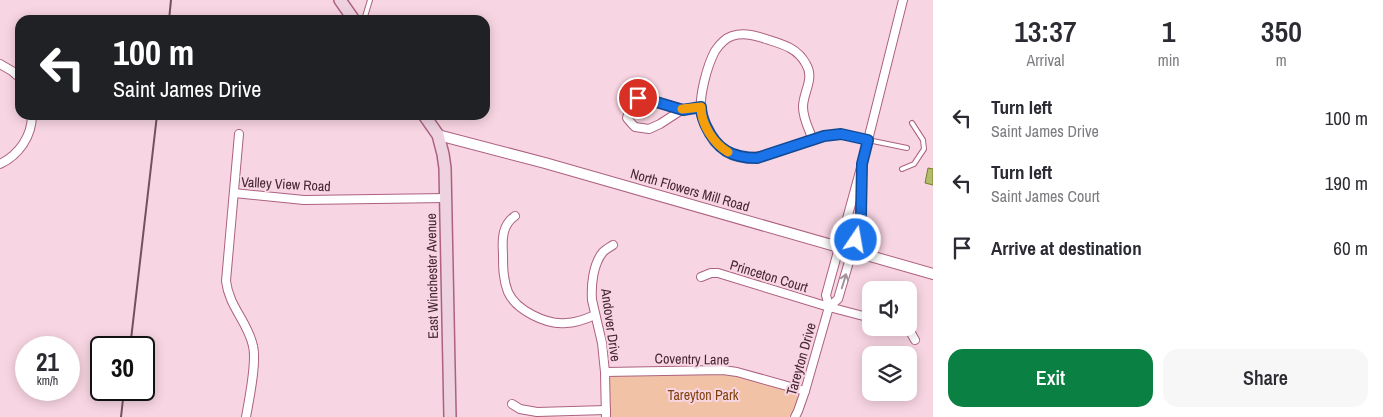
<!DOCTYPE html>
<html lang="en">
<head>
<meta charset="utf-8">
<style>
  :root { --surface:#fff; --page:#f7f7f7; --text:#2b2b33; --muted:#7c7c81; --accent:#0b8043 }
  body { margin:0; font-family:"Archivo Narrow",sans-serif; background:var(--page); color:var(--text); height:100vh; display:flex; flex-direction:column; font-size:19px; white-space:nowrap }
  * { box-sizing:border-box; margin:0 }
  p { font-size:16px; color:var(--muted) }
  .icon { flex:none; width:28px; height:28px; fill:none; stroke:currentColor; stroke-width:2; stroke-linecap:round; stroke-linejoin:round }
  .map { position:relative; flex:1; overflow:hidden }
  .side { display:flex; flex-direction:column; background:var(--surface); width:450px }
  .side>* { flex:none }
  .guide { position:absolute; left:15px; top:15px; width:475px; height:105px; border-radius:15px; box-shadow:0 2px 12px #0003; background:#202124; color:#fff; overflow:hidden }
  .buttons { position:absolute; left:862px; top:281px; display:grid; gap:10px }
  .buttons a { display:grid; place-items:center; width:55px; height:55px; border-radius:10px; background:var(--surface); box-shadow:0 2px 12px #0003; font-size:25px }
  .speed { position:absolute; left:15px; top:336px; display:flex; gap:10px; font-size:25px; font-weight:700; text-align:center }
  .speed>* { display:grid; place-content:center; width:65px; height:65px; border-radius:50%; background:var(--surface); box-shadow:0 2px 12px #0003; line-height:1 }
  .speed small { font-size:12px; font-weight:400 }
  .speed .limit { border:2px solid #111; border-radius:8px; background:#fff; color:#111 }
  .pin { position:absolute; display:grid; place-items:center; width:42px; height:42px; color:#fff; margin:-21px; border:2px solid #fff; border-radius:50%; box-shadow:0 1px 5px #0007 }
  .me { position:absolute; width:55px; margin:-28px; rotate:12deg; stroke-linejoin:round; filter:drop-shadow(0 0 4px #0008) }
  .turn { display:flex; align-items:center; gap:18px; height:105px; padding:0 15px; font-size:22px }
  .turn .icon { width:65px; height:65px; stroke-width:2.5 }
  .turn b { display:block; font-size:35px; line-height:42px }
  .eta { display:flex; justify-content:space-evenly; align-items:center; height:85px; text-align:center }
  .eta b { font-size:30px; font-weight:600; line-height:35px }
  .button { display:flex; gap:10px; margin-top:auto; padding:10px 15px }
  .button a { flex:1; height:58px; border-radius:15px; background:var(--accent); color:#fff; font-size:20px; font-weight:600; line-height:58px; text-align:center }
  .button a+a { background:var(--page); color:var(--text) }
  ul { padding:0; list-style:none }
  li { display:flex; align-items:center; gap:15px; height:65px; padding:0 15px }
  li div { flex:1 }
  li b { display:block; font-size:19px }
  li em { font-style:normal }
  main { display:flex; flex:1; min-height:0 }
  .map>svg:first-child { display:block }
  .green { fill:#f1c2a5 }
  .building { fill:#b4bb6a; stroke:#777d2b }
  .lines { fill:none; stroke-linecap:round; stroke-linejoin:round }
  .service-casing { stroke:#ac6181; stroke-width:6 }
  .minor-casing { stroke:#ac6181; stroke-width:10 }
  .tertiary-casing { stroke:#ac6181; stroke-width:12 }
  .secondary-casing { stroke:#ac6181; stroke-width:14 }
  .service { stroke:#fff; stroke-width:4 }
  .minor { stroke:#fff; stroke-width:8 }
  .tertiary { stroke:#fff; stroke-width:10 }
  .secondary { stroke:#eed2df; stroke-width:11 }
  .rail { stroke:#72505e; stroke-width:2 }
  .oneway { stroke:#a3929a }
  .route-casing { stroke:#114b97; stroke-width:12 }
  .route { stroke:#1a73e8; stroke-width:9 }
  .slow { stroke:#f59e0b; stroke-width:9 }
  .labels { text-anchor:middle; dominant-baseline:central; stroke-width:4; stroke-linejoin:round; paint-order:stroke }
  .street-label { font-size:14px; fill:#472634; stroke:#f8d5e2 }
  .park-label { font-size:14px; fill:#803f08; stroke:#f8d5e2 }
</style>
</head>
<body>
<main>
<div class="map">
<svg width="933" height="417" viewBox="0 0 933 417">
  <rect width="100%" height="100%" fill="#f8d5e2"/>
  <!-- green -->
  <path class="green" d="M721,373L743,377L793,391L797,394C799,402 794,410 789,417H609V380L611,377L614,375Z"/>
  <!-- building -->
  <polygon class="building" points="928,168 933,169 933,185 925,183"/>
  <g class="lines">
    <!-- service casing -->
    <g class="service-casing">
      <g id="service">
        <polyline points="364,20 370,0"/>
        <polyline points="868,140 907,148"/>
        <polyline points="902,169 914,164 924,149 923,140 912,123"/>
      </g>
    </g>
    <!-- minor casing -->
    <g class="minor-casing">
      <g id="minor">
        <polyline points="0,64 12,71 20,78"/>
        <path d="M683,109L660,124L649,129L635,127L632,124L627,118C630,108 630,98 643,98L683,109L701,107"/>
        <path d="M239,134L226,281C229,307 248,322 253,346C257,362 249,400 246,417"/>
        <path d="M813,140C809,129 803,119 803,107C803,92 815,79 806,64C798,49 785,45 769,40C757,36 745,32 732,36C726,38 719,45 715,51C707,66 699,96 701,113C703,127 719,149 732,154C762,165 794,143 823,136C838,132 853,137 868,140"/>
        <path d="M0,164C19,155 32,136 32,115"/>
        <polyline points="234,193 304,200 446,198"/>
        <path d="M515,216C502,225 502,239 503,254C503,267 503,279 508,292C516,310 546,325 566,323C576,323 586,319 595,315"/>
        <polyline points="701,277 711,273 718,273 829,307 871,318"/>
        <polyline points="829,307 838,299 859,228 861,215 862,176"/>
        <polyline points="904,328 911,333 915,340"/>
        <polyline points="605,372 723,370 737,372 805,391"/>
        <polyline points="512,404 520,409 537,412 606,410"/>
        <path d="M606,417L605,372L602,343L592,300C591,285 593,264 603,252C606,249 610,247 613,245"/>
        <polyline points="795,417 798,411 805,391 829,307 826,295 862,164 903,0"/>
      </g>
    </g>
    <!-- tertiary casing -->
    <g class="tertiary-casing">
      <polyline id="tertiary" points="438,135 545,163 933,274"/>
    </g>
    <!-- secondary casing -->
    <g class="secondary-casing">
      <g id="secondary">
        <polyline points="340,0 354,20"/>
        <polyline points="424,115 438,135 443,154 445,168 450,417"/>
      </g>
    </g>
    <!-- service -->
    <use href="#service" class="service"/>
    <!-- minor -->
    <use href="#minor" class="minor"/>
    <!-- tertiary -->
    <use href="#tertiary" class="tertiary"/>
    <!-- secondary -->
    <use href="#secondary" class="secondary"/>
    <!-- rail -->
    <g class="rail">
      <polyline points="169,20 171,0"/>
      <polyline points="130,348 157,115"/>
      <polyline points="121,417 124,390"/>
    </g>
  </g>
  <!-- one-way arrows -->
  <defs><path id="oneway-shaft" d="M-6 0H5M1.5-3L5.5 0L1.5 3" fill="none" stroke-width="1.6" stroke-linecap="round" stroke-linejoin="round" transform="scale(1.25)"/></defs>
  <use class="oneway" href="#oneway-shaft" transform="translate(844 281) rotate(-73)"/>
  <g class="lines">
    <!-- route casing -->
    <g class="route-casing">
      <path id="route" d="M638,98H643L683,110L701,107C701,115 703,119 706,126C717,150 732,158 757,158L824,136L841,134L868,140L862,164L861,215L856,240"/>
    </g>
    <!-- route -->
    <use href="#route" class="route"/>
    <!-- slow -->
    <path class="slow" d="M682,109L701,107C701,124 713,143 728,152"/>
  </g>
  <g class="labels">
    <!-- street labels -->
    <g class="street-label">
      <text transform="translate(286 184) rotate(3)">Valley View Road</text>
      <text transform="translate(690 190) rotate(16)">North Flowers Mill Road</text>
      <text transform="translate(432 276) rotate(-91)">East Winchester Avenue</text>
      <text transform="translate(769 276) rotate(17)">Princeton Court</text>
      <text transform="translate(611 325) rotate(82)">Andover Drive</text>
      <text transform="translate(692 359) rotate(1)">Coventry Lane</text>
      <text transform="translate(801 359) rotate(-74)">Tareyton Drive</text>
    </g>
    <!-- park labels -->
    <g class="park-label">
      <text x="703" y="395">Tareyton Park</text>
    </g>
  </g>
</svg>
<div class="buttons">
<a><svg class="icon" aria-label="sound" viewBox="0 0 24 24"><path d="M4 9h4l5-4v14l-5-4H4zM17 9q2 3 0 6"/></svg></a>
<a><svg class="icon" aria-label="layers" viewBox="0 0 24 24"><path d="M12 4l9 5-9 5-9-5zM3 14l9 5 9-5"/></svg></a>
</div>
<div class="speed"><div>21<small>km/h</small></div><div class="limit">30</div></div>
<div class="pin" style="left:638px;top:98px;background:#d93025"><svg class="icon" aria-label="arrive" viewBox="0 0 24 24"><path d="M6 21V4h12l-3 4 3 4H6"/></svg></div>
<svg class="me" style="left:856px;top:240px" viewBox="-20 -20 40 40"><circle r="17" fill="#1a73e8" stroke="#fff" stroke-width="3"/><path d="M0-11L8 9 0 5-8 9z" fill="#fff"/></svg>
<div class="guide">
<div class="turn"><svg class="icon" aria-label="left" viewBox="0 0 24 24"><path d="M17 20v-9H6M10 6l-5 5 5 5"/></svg><div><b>100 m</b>Saint James Drive</div></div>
</div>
</div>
<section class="side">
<div class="eta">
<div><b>13:37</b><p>Arrival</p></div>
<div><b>1</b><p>min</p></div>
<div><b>350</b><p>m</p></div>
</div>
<ul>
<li><svg class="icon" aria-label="left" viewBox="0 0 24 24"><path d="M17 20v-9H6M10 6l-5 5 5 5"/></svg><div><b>Turn left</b><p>Saint James Drive</p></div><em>100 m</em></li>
<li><svg class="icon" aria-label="left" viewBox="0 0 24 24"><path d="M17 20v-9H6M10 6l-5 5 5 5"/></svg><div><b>Turn left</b><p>Saint James Court</p></div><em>190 m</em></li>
<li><svg class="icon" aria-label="arrive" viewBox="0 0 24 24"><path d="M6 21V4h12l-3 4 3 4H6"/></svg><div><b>Arrive at destination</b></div><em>60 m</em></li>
</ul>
<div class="button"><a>Exit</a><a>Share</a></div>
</section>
</main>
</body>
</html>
